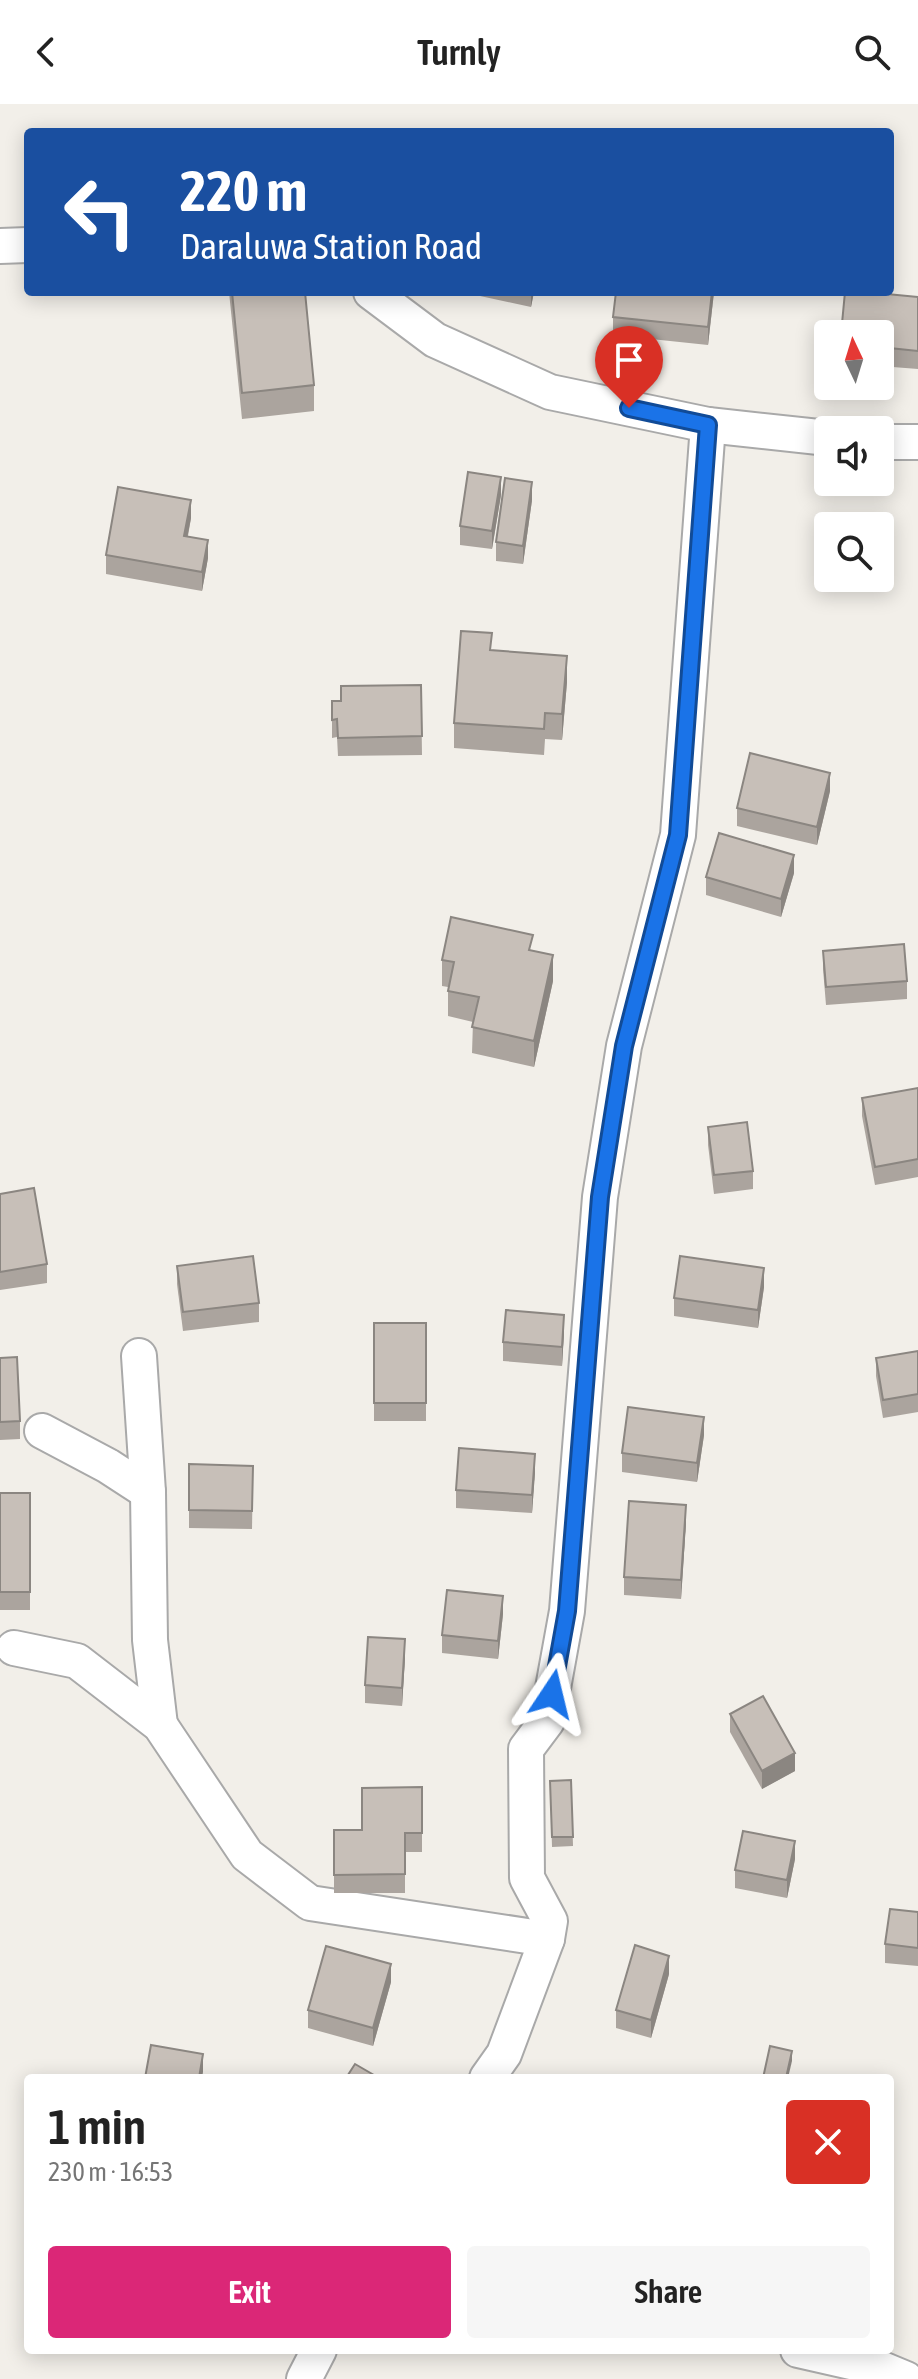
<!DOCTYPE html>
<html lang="en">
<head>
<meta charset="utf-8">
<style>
  :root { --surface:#fff; --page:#f6f6f6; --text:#222; --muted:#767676; --accent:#db2777 }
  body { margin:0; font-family:"Asap Condensed",sans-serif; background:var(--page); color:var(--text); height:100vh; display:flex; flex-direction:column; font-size:30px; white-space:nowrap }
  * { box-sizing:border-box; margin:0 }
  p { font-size:26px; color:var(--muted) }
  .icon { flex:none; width:44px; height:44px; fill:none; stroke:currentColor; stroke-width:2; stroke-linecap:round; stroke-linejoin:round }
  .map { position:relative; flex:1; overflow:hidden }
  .sheet { position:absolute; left:24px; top:1970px; width:870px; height:280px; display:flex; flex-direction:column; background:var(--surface); border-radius:8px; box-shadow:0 4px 20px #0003 }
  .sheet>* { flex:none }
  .banner { position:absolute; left:24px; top:24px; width:870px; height:168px; border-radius:8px; box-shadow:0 4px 20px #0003; background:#1a4fa0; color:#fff; overflow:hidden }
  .needle { width:52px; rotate:356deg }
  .tools { position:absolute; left:814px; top:216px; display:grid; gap:16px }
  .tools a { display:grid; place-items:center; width:80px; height:80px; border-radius:8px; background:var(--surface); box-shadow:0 4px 20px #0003; font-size:40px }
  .pin { position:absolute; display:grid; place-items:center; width:68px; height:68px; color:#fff; margin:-82px -34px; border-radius:50% 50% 50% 0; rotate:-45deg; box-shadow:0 0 8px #0007 }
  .pin .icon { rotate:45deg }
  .me { position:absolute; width:88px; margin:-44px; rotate:10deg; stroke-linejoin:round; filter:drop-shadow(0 0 6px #0008) }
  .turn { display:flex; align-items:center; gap:28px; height:168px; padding:0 24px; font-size:36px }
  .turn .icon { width:104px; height:104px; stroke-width:2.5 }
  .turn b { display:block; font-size:56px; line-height:68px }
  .round { display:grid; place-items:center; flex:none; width:84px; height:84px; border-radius:8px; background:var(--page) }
  .summary { display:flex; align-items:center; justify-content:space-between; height:136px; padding:0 24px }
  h1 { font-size:48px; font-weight:600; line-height:60px }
  .button { display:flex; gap:16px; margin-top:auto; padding:16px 24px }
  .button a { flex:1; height:92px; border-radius:8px; background:var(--accent); color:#fff; font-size:32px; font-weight:600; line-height:92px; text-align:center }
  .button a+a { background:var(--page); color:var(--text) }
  header { display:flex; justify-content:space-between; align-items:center; height:104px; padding:0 24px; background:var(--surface); font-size:36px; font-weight:600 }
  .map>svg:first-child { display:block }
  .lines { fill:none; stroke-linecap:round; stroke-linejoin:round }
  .minor-casing { stroke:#a9a9a9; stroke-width:38 }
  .minor { stroke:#fff; stroke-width:34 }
  .wall { fill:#aba49e }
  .shaded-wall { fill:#8b8681 }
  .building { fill:#c7bfb8; stroke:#8b8681; stroke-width:2 }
  .route-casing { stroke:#114b97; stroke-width:20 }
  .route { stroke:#1a73e8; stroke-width:14 }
</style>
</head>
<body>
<header><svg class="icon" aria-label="back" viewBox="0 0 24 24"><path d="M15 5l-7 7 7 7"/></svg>Turnly<svg class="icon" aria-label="search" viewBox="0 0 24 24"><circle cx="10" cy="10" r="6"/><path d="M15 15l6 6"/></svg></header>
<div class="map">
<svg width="918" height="2275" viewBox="0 0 918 2275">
  <rect width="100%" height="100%" fill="#f2efe9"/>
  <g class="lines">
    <!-- minor casing -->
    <g class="minor-casing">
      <g id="minor">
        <polyline points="0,142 28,141"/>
        <polyline points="371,188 435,236 550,288 708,321 828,334"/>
        <polyline points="880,338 918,338"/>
        <polyline points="139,1252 148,1388 150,1536 160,1621"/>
        <polyline points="42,1327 108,1362 148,1388"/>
        <polyline points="14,1544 77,1557 160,1621 247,1751 310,1799 547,1835"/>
        <polyline points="487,1974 504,1950 547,1835 550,1817 527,1774 526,1645 547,1617 567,1507 600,1093 624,942 678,731 708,321"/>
        <polyline points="798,2246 882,2265 906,2275"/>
        <polyline points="304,2275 319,2246"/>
      </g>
    </g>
    <!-- minor -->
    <use href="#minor" class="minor"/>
  </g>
  <!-- wall -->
  <g class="wall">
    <polygon points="229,188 305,188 314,281 314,307 242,315"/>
    <polygon points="480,188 534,188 531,203 480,192"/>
    <polygon points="616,188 714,188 708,241 613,231 613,213"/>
    <polygon points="918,193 918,265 880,262 880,230"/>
    <polygon points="501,391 492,445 460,441 460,422"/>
    <polygon points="532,396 523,460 496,457 496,438"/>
    <polygon points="191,414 188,432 208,454 202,487 106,470 106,451"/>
    <polygon points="492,546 567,578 562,636 545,635 544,651 454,644 454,619"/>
    <polygon points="421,581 422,651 338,652 337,633 332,634 332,597 341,597"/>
    <polygon points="830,687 817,741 737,722 737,704"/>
    <polygon points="794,769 781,813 706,791 706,773"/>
    <polygon points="533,846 553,877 534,963 472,949 473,918 448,912 448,883 442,882 442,856"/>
    <polygon points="823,847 907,877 907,895 826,901 823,865"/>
    <polygon points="918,984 918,1073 875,1081 862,1012 862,994"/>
    <polygon points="708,1023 753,1067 753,1085 714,1090 708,1041"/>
    <polygon points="0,1090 47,1160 47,1179 0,1186"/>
    <polygon points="177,1162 259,1199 259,1218 183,1227 177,1180"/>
    <polygon points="764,1183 758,1224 674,1212 674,1194"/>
    <rect x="374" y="1219" width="52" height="98"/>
    <polygon points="564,1229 562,1262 503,1257 503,1238"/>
    <polygon points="918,1247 918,1308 883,1314 876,1272 876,1254"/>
    <polygon points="0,1254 20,1317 20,1335 0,1336"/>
    <polygon points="704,1331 697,1378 622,1368 622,1349"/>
    <polygon points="189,1360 253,1362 252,1425 189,1424"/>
    <polygon points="535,1368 532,1409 456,1404 456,1386"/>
    <rect x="0" y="1389" width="30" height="117"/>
    <polygon points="686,1419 681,1495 624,1491 624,1473"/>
    <polygon points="503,1510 498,1555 442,1549 442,1531"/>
    <polygon points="405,1554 402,1602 365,1599 365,1581"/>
    <polygon points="730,1610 795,1667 762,1685 730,1628"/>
    <polygon points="571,1676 573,1742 552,1743 550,1677"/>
    <polygon points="422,1683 422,1748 405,1748 405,1789 334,1789 334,1726 362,1726"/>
    <polygon points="795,1755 787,1794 735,1784 735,1766"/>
    <polygon points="918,1808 918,1862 885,1859 885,1840"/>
    <polygon points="669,1870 651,1934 616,1924 616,1906"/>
    <polygon points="391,1878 373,1942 308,1924 308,1906"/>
  </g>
  <!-- shaded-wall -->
  <g class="shaded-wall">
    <polygon points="531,188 534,188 531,203"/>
    <polygon points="712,188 714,188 708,241 708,223"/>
    <polygon points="501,373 501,391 492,445 492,427"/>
    <polygon points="532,378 532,396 523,460 523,442"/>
    <polygon points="191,396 191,414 184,450 184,432"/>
    <polygon points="208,436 208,454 202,487 202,468"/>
    <polygon points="567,552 567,578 562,636 562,610"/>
    <polygon points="830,669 830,687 817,741 817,723"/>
    <polygon points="794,751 794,769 781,813 781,795"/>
    <polygon points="553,851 553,877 534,963 534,937"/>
    <polygon points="764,1164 764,1183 758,1224 758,1206"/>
    <polygon points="564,1211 564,1229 562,1262 562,1243"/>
    <polygon points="704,1313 704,1331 697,1378 697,1359"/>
    <polygon points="535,1350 535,1368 532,1409 532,1391"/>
    <polygon points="686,1401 686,1419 681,1495 681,1476"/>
    <polygon points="503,1492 503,1510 498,1555 498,1537"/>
    <polygon points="405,1535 405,1554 402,1602 402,1584"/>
    <polygon points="795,1649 795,1667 762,1685 762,1667"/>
    <polygon points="795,1737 795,1755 787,1794 787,1776"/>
    <polygon points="669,1852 669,1870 651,1934 651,1916"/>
    <polygon points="391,1860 391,1878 373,1942 373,1924"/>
    <polygon points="792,1947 792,1957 788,1974 786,1974"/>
    <polygon points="203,1950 203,1968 202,1974 199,1974"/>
  </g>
  <!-- building -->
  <g class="building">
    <polygon points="232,188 305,188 314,281 242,289"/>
    <polygon points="616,188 712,188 708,223 613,213"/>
    <polygon points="845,188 866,188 918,193 918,247 880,243 880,230 841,230"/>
    <polygon points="468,368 501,373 492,427 460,422"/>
    <polygon points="505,374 532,378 523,442 496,438"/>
    <polygon points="118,383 191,396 184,432 208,436 202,468 106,451"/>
    <polygon points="461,527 492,529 490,546 567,552 562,610 545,609 544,625 454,619"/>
    <polygon points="421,581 422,632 338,634 337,615 332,616 332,597 341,597 341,582"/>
    <polygon points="750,649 830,669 817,723 737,704"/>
    <polygon points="719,729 794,751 781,795 706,773"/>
    <polygon points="451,813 533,831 529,846 553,851 534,937 472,923 479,893 448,887 454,858 442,856"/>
    <polygon points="904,840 907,877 826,883 823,847"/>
    <polygon points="918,984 918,1055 875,1063 862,994"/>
    <polygon points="747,1018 753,1067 714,1071 708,1023"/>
    <polygon points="34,1084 47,1160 0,1168 0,1090"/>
    <polygon points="253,1152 259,1199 183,1208 177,1162"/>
    <polygon points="680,1152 764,1164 758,1206 674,1194"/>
    <polygon points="506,1206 564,1211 562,1243 503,1238"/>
    <rect x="374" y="1219" width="52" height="80"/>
    <polygon points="918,1247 918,1290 883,1296 876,1254"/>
    <polygon points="17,1253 20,1317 0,1318 0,1254"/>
    <polygon points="628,1303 704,1313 697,1359 622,1349"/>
    <polygon points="459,1344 535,1350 532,1391 456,1386"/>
    <polygon points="189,1360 253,1362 252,1407 189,1406"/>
    <rect x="0" y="1389" width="30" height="99"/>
    <polygon points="629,1397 686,1401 681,1476 624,1473"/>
    <polygon points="447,1486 503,1492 498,1537 442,1531"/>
    <polygon points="368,1533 405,1535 402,1584 365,1581"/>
    <polygon points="763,1592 795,1649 762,1667 730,1610"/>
    <polygon points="571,1676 573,1733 552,1733 550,1677"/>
    <polygon points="422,1683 422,1729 405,1729 405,1770 334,1771 334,1726 362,1726 362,1684"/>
    <polygon points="743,1727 795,1737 787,1776 735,1766"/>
    <polygon points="890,1805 918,1808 918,1844 885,1840"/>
    <polygon points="635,1841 669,1852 651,1916 616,1906"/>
    <polygon points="326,1842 391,1860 373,1924 308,1906"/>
    <polygon points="151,1941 203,1950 199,1974 145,1974"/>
    <polygon points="770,1942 792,1947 786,1974 763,1974"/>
    <polygon points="355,1960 379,1974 346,1974"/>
  </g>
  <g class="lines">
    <!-- route casing -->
    <g class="route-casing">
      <polyline id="route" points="552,1590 567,1507 600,1093 624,942 678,731 708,321 629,304"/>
    </g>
    <!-- route -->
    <use href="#route" class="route"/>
  </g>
</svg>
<div class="tools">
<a><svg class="needle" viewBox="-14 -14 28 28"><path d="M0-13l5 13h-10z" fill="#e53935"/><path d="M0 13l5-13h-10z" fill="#767676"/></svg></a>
<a><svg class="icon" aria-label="sound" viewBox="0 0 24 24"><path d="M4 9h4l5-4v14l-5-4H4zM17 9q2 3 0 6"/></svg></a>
<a><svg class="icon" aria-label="search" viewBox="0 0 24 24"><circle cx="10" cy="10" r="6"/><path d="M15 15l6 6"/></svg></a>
</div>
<div class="pin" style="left:629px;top:304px;background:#d93025"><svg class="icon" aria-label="arrive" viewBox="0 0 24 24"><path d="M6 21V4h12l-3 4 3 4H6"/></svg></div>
<svg class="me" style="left:552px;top:1590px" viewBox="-20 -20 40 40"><path d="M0-17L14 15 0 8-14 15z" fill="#1a73e8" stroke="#fff" stroke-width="4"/></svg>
<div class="banner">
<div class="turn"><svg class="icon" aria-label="left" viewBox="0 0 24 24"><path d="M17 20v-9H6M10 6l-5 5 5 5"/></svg><div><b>220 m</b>Daraluwa Station Road</div></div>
</div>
<section class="sheet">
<div class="summary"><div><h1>1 min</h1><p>230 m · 16:53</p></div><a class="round" style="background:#d93025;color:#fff"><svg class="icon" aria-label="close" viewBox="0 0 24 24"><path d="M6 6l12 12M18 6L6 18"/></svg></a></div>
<div class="button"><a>Exit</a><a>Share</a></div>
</section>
</div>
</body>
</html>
